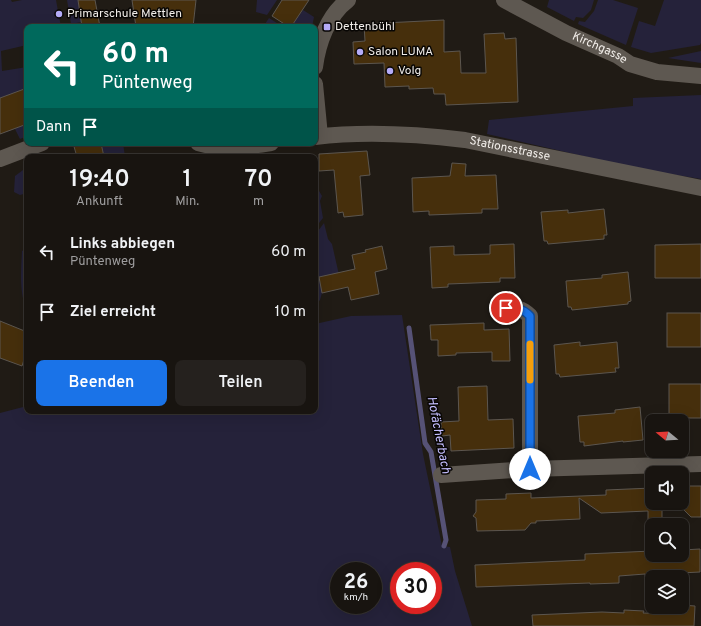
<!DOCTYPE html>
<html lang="de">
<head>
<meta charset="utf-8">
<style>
  :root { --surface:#181410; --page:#25211e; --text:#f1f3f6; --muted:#9f9e9f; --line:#363330; --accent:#1a73e8 }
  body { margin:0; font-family:Overpass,sans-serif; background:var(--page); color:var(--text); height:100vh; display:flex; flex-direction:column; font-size:15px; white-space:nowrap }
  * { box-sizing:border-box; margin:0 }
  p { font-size:13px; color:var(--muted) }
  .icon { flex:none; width:22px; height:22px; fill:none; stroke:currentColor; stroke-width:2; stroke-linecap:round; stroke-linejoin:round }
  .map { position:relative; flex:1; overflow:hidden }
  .side { position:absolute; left:24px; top:154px; width:294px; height:260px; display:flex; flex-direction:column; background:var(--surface); border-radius:8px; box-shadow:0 4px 16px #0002,0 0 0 1px var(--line) }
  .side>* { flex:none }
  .hud { position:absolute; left:24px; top:24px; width:294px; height:122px; border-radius:8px; box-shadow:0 4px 16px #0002,0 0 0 1px var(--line); background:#00695c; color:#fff; overflow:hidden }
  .needle { width:26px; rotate:288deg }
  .fabs { position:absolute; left:645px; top:414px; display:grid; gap:8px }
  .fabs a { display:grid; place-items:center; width:44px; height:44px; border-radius:8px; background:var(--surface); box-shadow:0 4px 16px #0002,0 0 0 1px var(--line); font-size:20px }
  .speed { position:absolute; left:330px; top:562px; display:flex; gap:8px; font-size:20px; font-weight:700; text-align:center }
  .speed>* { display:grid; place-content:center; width:52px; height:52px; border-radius:50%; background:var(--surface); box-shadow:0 4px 16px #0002,0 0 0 1px var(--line); line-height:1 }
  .speed small { font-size:10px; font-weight:400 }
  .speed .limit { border:6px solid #d22; background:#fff; color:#111 }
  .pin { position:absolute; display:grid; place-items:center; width:34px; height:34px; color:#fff; margin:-17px; border:2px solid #fff; border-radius:50%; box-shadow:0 1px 4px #0007 }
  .me { position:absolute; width:44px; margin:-22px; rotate:0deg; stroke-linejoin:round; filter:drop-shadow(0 0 3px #0008) }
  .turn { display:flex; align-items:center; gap:14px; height:84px; padding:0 12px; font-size:18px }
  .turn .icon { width:52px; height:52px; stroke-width:2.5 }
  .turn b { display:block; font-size:28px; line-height:34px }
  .then { display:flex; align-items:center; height:38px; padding:0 12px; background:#0003; gap:8px; font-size:15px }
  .eta { display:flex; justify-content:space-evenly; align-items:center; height:68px; text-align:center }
  .eta b { font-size:24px; font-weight:600; line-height:28px }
  .primary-button { display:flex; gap:8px; margin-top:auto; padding:8px 12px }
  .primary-button a { flex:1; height:46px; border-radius:8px; background:var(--accent); color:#fff; font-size:16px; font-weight:600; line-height:46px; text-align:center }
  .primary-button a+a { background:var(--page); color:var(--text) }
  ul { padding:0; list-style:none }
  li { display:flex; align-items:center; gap:12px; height:60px; padding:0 12px }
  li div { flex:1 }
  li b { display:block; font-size:15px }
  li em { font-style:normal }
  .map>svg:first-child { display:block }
  .green { fill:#25223a; fill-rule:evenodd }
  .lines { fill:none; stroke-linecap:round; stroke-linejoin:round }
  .stream { stroke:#565276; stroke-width:5 }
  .building { fill:#462f0c; stroke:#5c564f }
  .minor { stroke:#5e5851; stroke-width:16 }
  .route-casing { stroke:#114b97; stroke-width:10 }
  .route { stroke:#1a73e8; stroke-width:7 }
  .slow { stroke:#f59e0b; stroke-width:7 }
  .poi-dot { fill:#b5acf8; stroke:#080604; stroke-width:1.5 }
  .labels { text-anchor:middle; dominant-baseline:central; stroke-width:3; stroke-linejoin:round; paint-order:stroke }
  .poi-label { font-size:12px; fill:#f1ede9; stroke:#080604; text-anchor:start }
  .street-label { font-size:12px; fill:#f1ede9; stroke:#080604 }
  .water-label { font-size:13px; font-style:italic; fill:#c2bcfc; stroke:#080604 }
</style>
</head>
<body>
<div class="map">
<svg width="701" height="626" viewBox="0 0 701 626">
  <rect width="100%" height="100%" fill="#201b15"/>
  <!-- green -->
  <g class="green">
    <polygon points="0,0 11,0 12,2 22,0 56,0 61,27 27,27 27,45 1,51 2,71 27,67 27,136 20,139 15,129 0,134"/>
    <polygon points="67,0 78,0 82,22 71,24"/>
    <polygon points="257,0 277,0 267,15 256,12"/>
    <polygon points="549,0 594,0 591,10 583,18 576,17 574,21 547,7"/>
    <polygon points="598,0 613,0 638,8 626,45 578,24 579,21 585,22 594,11"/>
    <polygon points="664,0 701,0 701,43 700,45 651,53 631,47 639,21 655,26"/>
    <polygon points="303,10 314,17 312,27 291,27"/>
    <polygon points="269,18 283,27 263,27"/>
    <polygon points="701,51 701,63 668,58"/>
    <polygon points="701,95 701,179 639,169 487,134 489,120 633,106 633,98"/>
    <polygon points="101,143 123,143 125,157 104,157"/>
    <polygon points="27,167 27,193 20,195 14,192 15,176"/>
    <polygon points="315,184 322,196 320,201 323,218 315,228"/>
    <polygon points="324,223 328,239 332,244 342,288 322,293 320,300 315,306 315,235"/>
    <path d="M24,250L27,263V311C19,292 21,271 22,251Z"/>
    <path d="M402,315L423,454L442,546L450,547L455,571L472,626H0V413L27,406V411H315V324L351,316ZM339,571H373V605H339ZM399,571H433V605H399Z"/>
  </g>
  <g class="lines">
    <!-- stream -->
    <polyline class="stream" points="409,328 425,443 431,452 446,540 444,546"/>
  </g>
  <!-- building -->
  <g class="building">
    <polygon points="78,0 95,0 100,27 82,27"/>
    <polygon points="132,0 196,0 193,27 171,27 171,25 158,27 136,27"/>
    <polygon points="282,0 309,0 291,27 289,27 272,16"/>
    <polygon points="444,20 444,52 460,51 461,73 486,73 484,34 504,33 505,39 516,38 518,102 446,105 445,94 434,94 433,88 409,89 409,86 385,87 384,63 354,64 353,42 365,41 364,24"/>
    <polygon points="27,88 27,124 0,134 0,98"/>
    <polygon points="73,143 101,143 104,157 77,157"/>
    <polygon points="367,151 370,175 360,176 363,215 344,217 343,212 338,213 334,170 319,171 319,154"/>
    <polygon points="452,163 466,164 465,176 496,175 498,209 482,209 482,213 429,215 429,211 413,212 412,178 450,176"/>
    <polygon points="604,209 607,235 604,235 604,239 548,244 547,241 544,241 541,212 568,210 568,213"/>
    <polygon points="514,244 515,278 500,278 500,282 448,284 448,287 432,288 430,247 454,246 454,255 490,254 490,245"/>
    <polygon points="701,244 701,278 655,278 655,245"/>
    <polygon points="382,246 387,269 375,272 379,294 351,300 348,287 322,293 319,277 355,269 352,255 366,252 365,250"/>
    <polygon points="628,272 631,301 628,302 628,304 572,310 571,307 568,307 566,281 602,278 602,275"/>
    <rect x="667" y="313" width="34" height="34"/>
    <polygon points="0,321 27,332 27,350 22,366 0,358"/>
    <polygon points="484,323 484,330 509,329 510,361 492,361 492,352 456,353 456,355 438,356 438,340 431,340 430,325"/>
    <polygon points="580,342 580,346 617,342 619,368 615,368 616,372 560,377 559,374 556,374 554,345"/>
    <rect x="669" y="384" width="32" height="34"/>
    <polygon points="487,386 488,420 513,419 514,448 451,451 450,435 442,436 441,422 459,421 458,387"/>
    <polygon points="640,407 643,440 623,442 623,441 584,446 584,442 580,442 578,416 615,413 615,410"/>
    <polygon points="688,486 701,486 701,517 691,517 677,503 688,503"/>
    <polygon points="652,488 652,503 662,503 662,519 648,520 648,511 601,513 579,498 580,519 536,521 536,523 531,523 525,530 477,531 476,518 473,516 476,512 476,500 506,499 506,494 531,493 531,498 606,495 606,490"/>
    <polygon points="700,549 700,572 662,574 661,577 645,577 645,574 619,576 619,583 590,584 590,583 476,587 475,565 585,560 585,554 652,551 652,555 682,555 682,550"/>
    <polygon points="682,605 695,606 694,626 533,626 532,615 602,612 624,613 624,610 644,611 643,613 673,614 674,607 682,607"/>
  </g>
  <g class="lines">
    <!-- minor -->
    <g class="minor">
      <path id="s1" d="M504,0L566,33L618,56L630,64L657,72L701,76"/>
      <path d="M315,67C318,43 328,15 348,0"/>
      <polyline points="315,84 320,136"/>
      <path id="s2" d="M315,137C365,131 416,134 465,140L701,188"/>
      <path d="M198,143C222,150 247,147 271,143"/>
      <polyline points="0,159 42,143"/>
      <path d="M506,308C516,308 522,308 530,316V469"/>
      <polyline points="441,475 530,469 701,464"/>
    </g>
  </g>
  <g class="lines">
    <!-- route casing -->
    <g class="route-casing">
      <path id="route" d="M506,308C516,308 522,308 530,316V469"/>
    </g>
    <!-- route -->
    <use href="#route" class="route"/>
    <!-- slow -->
    <polyline class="slow" points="530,380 530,344"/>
  </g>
  <!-- markers -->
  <g class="poi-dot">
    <circle cx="59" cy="14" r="4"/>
    <rect x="323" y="23" width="8" height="8" rx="2"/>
    <circle cx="360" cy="52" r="4"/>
    <circle cx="390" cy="71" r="4"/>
  </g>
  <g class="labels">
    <!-- poi labels -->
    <g class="poi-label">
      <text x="67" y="14">Primarschule Mettlen</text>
      <text x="335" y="27">Dettenbühl</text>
      <text x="368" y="52">Salon LUMA</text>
      <text x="398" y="71">Volg</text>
    </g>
    <!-- street labels -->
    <g class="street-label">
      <text stroke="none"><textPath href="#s1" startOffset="107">Kirchgasse</textPath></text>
      <text stroke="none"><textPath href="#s2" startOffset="196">Stationsstrasse</textPath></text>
    </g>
    <!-- water labels -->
    <g class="water-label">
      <text transform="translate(438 435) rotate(79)">Hofächerbach</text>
    </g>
  </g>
</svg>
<div class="fabs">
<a><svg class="needle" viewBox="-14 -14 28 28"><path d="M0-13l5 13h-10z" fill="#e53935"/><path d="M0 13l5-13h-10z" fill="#9f9e9f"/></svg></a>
<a><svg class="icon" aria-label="sound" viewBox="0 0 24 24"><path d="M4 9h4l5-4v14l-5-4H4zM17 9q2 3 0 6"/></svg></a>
<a><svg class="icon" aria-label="search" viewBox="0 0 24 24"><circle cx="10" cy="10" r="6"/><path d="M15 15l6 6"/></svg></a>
<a><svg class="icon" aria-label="layers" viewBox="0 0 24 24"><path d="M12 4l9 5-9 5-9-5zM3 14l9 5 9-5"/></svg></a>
</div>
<div class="speed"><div>26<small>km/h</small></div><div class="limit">30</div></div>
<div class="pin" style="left:506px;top:308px;background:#d93025"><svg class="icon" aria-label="arrive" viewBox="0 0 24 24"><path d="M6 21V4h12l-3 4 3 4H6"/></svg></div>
<svg class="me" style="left:530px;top:469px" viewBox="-20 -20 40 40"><circle r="19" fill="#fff"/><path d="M0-13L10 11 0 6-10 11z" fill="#1a73e8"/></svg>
<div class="hud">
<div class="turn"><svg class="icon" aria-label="left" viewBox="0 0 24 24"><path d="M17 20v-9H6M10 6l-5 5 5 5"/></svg><div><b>60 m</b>Püntenweg</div></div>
<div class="then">Dann<svg class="icon" aria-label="arrive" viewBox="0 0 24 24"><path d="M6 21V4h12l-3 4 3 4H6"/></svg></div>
</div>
<section class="side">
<div class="eta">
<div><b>19:40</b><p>Ankunft</p></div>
<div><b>1</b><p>Min.</p></div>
<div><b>70</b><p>m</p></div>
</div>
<ul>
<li><svg class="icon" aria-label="left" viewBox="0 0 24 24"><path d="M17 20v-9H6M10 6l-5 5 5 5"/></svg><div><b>Links abbiegen</b><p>Püntenweg</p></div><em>60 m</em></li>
<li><svg class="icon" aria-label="arrive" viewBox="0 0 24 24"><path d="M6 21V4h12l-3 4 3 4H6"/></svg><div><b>Ziel erreicht</b></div><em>10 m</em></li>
</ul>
<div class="primary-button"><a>Beenden</a><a>Teilen</a></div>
</section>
</div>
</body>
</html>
